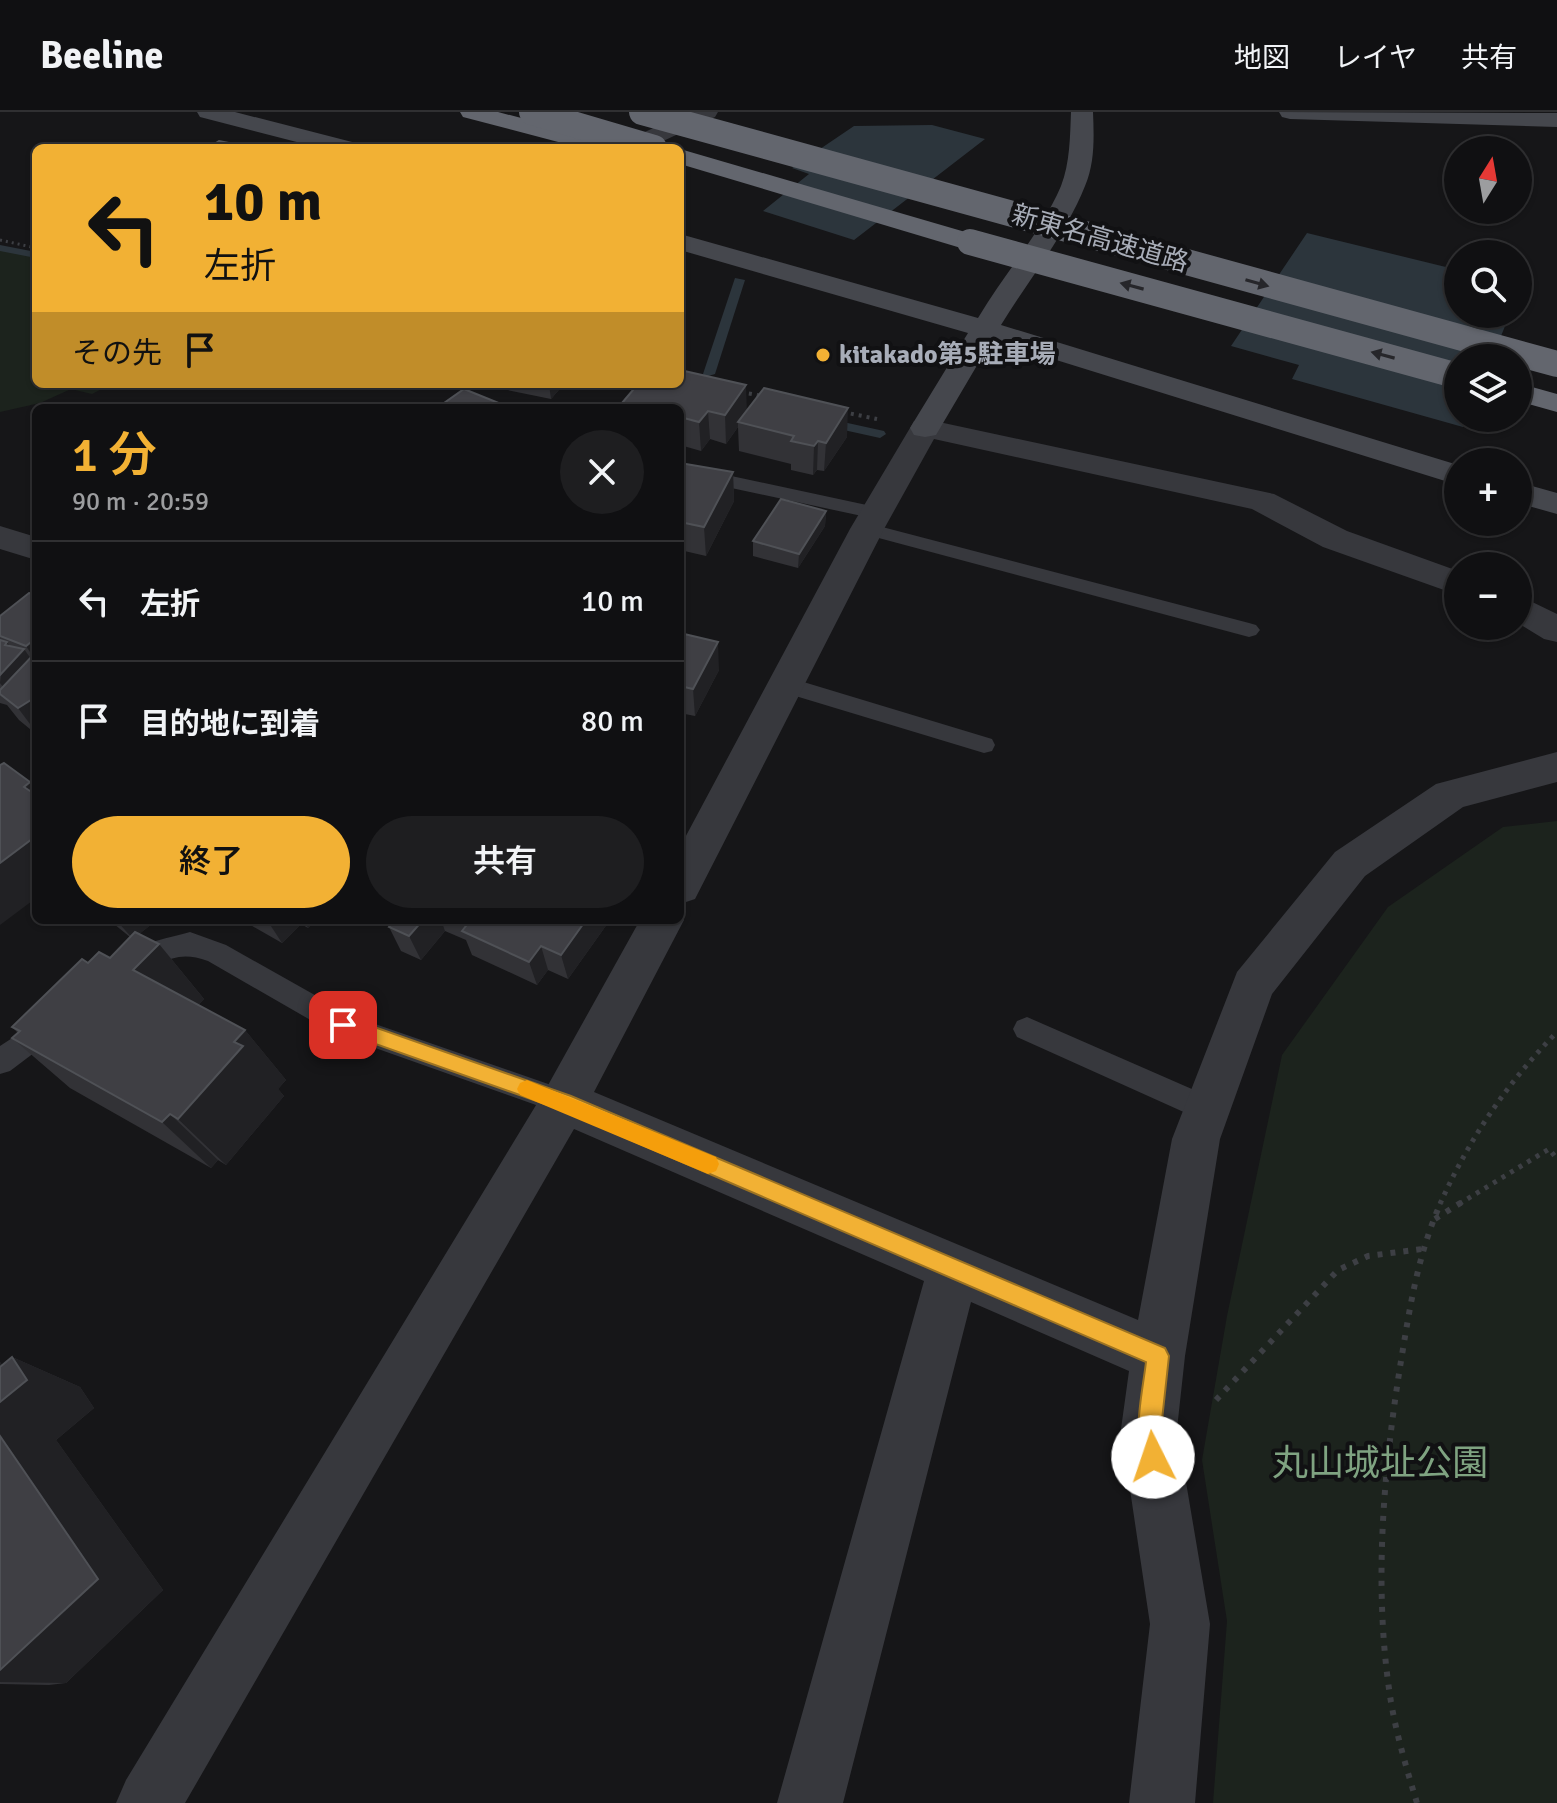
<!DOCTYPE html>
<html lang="ja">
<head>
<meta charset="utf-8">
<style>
  :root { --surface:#101012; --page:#1e1e20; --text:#f1f3f6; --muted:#9c9d9f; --line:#303032; --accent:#f2b134 }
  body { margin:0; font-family:Signika,"Noto Sans JP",sans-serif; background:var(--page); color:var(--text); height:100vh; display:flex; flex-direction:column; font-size:30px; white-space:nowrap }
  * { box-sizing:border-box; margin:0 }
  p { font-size:26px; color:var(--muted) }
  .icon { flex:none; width:44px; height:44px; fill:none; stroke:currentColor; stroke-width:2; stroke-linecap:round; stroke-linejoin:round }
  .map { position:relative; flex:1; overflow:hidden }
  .drawer { position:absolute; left:32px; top:292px; width:652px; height:520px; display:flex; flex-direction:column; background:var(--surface); border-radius:12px; box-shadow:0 2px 6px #0004,0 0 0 2px var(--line) }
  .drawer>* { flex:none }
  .guide { position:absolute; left:32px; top:32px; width:652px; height:244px; border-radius:12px; box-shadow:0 2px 6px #0004,0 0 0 2px var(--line); background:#f2b134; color:#111; overflow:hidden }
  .needle { width:52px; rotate:11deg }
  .fabs { position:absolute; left:1444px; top:24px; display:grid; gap:16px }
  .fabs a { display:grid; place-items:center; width:88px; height:88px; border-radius:50%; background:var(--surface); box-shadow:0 2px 6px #0004,0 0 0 2px var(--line); font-size:40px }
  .pin { position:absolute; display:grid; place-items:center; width:68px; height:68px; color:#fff; margin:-34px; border-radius:16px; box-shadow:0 4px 12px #0006 }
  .me { position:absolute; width:88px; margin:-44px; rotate:356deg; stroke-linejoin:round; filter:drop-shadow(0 0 6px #0008) }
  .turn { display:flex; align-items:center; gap:28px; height:168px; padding:0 40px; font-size:36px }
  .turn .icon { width:104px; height:104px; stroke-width:2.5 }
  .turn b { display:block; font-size:56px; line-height:68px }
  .then { display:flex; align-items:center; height:76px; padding:0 40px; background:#0003; gap:16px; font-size:30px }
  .round { display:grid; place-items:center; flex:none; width:84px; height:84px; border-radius:42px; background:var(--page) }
  .headline { display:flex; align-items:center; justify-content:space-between; height:136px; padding:0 40px }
  h1 { font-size:48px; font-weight:600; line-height:60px; color:var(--accent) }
  .cta { display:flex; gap:16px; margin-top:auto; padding:16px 40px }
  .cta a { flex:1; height:92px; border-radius:48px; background:var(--accent); color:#111; font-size:32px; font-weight:600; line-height:92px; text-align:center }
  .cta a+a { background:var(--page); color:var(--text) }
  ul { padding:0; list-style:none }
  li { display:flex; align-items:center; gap:24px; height:120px; padding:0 40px; border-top:2px solid var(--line) }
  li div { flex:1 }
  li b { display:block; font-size:30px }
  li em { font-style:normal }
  header { display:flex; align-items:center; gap:48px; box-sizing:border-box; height:112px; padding:0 40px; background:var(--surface); border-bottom:2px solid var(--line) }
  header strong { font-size:38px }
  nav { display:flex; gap:44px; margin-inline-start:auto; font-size:28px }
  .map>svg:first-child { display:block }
  .green { fill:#1c231d }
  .water { fill:#2c353c }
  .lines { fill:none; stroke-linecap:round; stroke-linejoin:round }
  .stream { fill:#2c353c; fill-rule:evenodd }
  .path-far3 { stroke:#3d3f44; stroke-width:3; stroke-dasharray:2 4; stroke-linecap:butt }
  .path-far2 { stroke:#3d3f44; stroke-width:4; stroke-dasharray:3 5; stroke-linecap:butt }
  .path-far1 { stroke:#3d3f44; stroke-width:5; stroke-dasharray:4 6; stroke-linecap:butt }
  .path { stroke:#3d3f44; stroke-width:6; stroke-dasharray:5 8; stroke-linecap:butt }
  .lane { fill:#37383d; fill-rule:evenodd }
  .street { fill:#37383d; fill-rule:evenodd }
  .secondary { fill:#45474d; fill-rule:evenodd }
  .highway { fill:#63666e; fill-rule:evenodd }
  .highway-bridge { stroke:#63666e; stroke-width:26 }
  .wall { fill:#323236 }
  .shaded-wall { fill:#212124 }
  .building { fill:#3f3f44; stroke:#4f5156; stroke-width:2 }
  .oneway { fill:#26262a }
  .route { fill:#f2b134; stroke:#9d7322; stroke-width:2 }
  .slow { fill:#f59e0b }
  .poi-dot { fill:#f2b134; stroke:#111113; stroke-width:3 }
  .labels { text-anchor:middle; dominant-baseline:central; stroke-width:8; stroke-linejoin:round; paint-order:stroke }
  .far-street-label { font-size:26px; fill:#a8adb8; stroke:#111113 }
  .far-poi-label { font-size:26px; font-weight:bold; fill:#a8adb8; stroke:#111113; text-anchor:start }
  .near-park-label { font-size:36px; fill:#7fa381; stroke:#111113 }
</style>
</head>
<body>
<header>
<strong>Beeline</strong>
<nav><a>地図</a><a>レイヤ</a><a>共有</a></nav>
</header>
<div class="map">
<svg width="1557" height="1691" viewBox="0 0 1557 1691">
  <rect width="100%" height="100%" fill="#161618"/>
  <!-- green -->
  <g class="green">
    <polygon points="0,137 36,145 36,272 111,272 92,282 71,277 40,291 0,300"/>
    <polygon points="1557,709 1557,1691 1213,1691 1227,1509 1202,1348 1227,1204 1282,943 1388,795 1503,715"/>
  </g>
  <!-- water -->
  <g class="water">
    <polygon points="932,13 985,27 854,128 763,99 809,62 792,56 854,14"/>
    <polygon points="1307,121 1458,158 1458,202 1510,202 1492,246 1458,246 1458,306 1466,306 1463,315 1292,267 1299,253 1231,234"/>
  </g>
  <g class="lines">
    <!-- stream -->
    <g class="stream">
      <polygon points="0,133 36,140 36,146 0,139"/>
      <polygon points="735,166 745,168 715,262 705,265 703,262"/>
      <polygon points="825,306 884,319 886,322 880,326 821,313 821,307"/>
    </g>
    <!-- path-far3 -->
    <polyline class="path-far3" points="0,128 36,136"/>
    <!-- path-far2 -->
    <g class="path-far2">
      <polyline points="741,280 763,284"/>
      <polyline points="843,300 877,307"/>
    </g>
    <!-- path-far1 -->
    <g class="path-far1">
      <path d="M1440,1092C1469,1027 1507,971 1557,920"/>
      <polyline points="1459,1092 1549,1037 1557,1047"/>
    </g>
    <!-- path -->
    <g class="path">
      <polyline points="1435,1107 1462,1090"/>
      <polyline points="1216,1288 1338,1158 1368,1144 1422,1137"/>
      <path d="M1417,1691C1407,1658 1397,1625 1391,1590C1373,1479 1383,1360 1401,1249C1410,1194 1418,1142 1441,1090"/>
    </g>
    <!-- lane -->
    <g class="lane">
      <polygon points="680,353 876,395 886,401 876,407 680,365"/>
      <polygon points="867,411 1249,511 1256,513 1260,518 1256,523 1249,525 860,421 857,417 860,413"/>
      <polygon points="787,565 992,627 995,633 992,639 984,641 779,579 776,573 779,567"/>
      <path d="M190,820L226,833L352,904L574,981L578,990L574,999L564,1003L333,921L208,849C173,836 162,854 132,865L123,862L119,854C130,831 167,827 190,820Z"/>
      <polygon points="49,902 59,906 63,914 59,922 10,959 0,962 0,934"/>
      <polygon points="1027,905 1217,988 1221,997 1217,1006 1207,1010 1197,1006 1017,925 1013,917 1017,909"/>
    </g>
    <!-- street -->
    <g class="street">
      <polygon points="688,0 718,0 715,5 648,36 617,36 621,31"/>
      <polygon points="925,307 1274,382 1347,419 1458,459 1458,483 1323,435 1252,397 934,327 884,417 695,787 680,792 680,735 850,417 910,316 914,309"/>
      <polygon points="0,414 36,425 36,448 0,437"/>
      <polygon points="1518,483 1557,502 1557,530 1544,527 1518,511"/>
      <polygon points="1557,640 1557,670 1463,695 1365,764 1272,882 1220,1027 1185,1244 1177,1317 1210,1512 1195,1691 1129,1691 1150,1512 1121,1317 1129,1259 971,1190 843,1691 777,1691 924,1169 574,1017 185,1691 116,1691 126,1668 547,975 640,808 680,808 680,801 684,808 594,980 1138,1208 1172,1027 1237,860 1335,740 1436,672"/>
    </g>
    <!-- secondary -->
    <g class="secondary">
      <polygon points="197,0 235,0 356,31 360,36 320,36 200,5"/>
      <path d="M1071,0H1093C1094,25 1095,51 1085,74C1065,124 1029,167 1001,213L1458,353V373L992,228L936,323L925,325L914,323L910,316L968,221L680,138V122L978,206C1004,162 1041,121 1061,74C1070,51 1070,25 1071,0Z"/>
      <polygon points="1279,0 1557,1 1557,15 1290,7 1282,5"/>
      <polygon points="1518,370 1557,381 1557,402 1518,391"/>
    </g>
    <!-- highway -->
    <g class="highway">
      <polygon points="460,0 498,0 617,31 621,36 581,36 463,5"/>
      <polygon points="680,37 979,124 983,130 979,136 961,136 680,52"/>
      <polygon points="1518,271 1557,282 1557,300 1518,289"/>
    </g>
    <!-- highway-bridge -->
    <g class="highway-bridge">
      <polyline points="532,0 654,36"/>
      <polyline points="642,0 1557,252"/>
      <polyline points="970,130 1458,264"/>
    </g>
  </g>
  <!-- wall -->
  <g class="wall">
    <polygon points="487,272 564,272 551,287 488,274"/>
    <polygon points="622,291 642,296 622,296"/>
    <polygon points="680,296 747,298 847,325 824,359 817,358 813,363 791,358 791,352 739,339 738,315 726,332 710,327 701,339 680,333"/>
    <polygon points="680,351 733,360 734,389 706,444 680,438"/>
    <polygon points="826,399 825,414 798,456 753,444 753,429"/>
    <polygon points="36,483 36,622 19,608 7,593 0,591 0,504"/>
    <polygon points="680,521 719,558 695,604 680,601"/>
    <polygon points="109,808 157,808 139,822 159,832 204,887 198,893 245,918 286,968 278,977 284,984 226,1053 218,1048 211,1056 70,976 12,926 18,921 12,915 88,851 110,846 130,825"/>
    <polygon points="245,808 316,808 308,816 301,812 282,831 247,811"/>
    <polygon points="423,808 610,808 568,867 548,858 537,873 472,843 466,828 445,819 421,848 401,839 389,815"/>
    <polygon points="12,1245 80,1275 94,1296 56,1328 163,1478 66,1571 49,1573 0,1572 0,1250 2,1253"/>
  </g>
  <!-- shaded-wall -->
  <g class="shaded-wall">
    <polygon points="549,272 564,272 551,287"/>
    <polygon points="746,273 747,302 738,310 738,315 726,332 725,303"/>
    <polygon points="848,296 847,325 824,359 826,331"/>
    <polygon points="708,299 710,327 701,339 699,310"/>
    <polygon points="818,329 817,358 813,363 814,334"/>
    <polygon points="733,360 734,389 706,444 704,415"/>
    <polygon points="826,399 825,414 798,456 799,442"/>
    <polygon points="36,526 36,549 26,534"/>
    <polygon points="7,530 17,544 24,537 36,554 18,595 0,571 5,533"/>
    <polygon points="718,530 719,558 695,604 693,577"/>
    <polygon points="31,588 36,595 36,620 18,596"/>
    <polygon points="30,670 36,678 36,689 24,675"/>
    <polygon points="36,724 36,786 0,813 0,751"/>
    <polygon points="116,808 157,808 133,827"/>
    <polygon points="267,808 299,808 301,812 282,831"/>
    <polygon points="304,808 316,808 308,816"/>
    <polygon points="423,808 441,808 445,819 421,848 409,824"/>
    <polygon points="586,808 610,808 568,867 561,843"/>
    <polygon points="159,832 204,887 180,912 133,858"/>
    <polygon points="541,834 548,858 537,873 529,850"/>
    <polygon points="245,918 286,968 278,977 284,984 226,1053 178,1007 234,930"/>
    <polygon points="170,1002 218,1048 211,1056 162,1010"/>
    <polygon points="12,1245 80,1275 94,1296 56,1328 163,1478 66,1571 0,1570 0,1250 18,1275"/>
  </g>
  <!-- building -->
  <g class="building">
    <polygon points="219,29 253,36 208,36"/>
    <polygon points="680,258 746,273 725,303 708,299 699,310 680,305 680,296 642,296 622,291 638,272 680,272"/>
    <polygon points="764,276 848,296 826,331 818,329 814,334 791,329 794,324 738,310"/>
    <polygon points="464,277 511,296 437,296"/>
    <polygon points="680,351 733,360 704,415 680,410"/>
    <polygon points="781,387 826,399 799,442 753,429"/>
    <polygon points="29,481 36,483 36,526 26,534 0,524 0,504"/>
    <polygon points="680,521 718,530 693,577 680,574"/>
    <polygon points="0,528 7,530 5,533 24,537 0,563"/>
    <polygon points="36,540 36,592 31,588 18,596 0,582 0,578"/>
    <polygon points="4,651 30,670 24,675 36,683 36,724 0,751 0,653"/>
    <polygon points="395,808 423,808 409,824 389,815"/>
    <polygon points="465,808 586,808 561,843 541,834 529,850 462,819 469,810"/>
    <polygon points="135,820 159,832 133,858 245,918 234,930 243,934 178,1007 170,1002 162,1010 12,926 20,919 12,915 82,847 88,851 99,840 110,846"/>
    <polygon points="12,1245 27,1268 0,1290 0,1255"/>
    <polygon points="0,1324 98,1467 0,1558"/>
  </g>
  <!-- one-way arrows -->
  <defs><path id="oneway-solid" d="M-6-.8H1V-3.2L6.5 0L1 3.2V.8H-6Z" transform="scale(2)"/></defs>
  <g class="oneway">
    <use href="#oneway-solid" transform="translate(1257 171) rotate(16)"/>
    <use href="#oneway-solid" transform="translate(1132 174) rotate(-165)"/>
    <use href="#oneway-solid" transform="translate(1383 243) rotate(-165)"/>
  </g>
  <!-- route -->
  <path class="route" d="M343,904L571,984L1165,1236L1169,1244L1161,1317L1165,1345L1162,1353L1153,1356L1145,1353C1132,1321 1142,1284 1146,1250L559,997L336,918L334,913L336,907Z"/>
  <!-- slow -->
  <polygon class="slow" points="527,968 716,1045 719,1052 716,1059 708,1062 520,983 517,977 520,971"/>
  <!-- markers -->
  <circle class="poi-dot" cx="823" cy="243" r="8"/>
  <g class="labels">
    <!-- far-street labels -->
    <g class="far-street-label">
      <text transform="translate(1100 127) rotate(16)">新東名高速道路</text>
    </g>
    <!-- far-poi labels -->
    <g class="far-poi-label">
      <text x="839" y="243">kitakado第5駐車場</text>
    </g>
    <!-- near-park labels -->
    <g class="near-park-label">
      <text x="1380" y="1351">丸山城址公園</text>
    </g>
  </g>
</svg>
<div class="fabs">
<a><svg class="needle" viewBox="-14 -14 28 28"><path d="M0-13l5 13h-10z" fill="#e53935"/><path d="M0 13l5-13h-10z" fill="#9c9d9f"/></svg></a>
<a><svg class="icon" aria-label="search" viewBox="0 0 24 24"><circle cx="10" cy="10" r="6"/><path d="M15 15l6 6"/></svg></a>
<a><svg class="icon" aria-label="layers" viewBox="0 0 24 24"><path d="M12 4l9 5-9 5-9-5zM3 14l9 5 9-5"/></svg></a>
<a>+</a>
<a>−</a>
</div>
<div class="pin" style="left:343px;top:913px;background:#d93025"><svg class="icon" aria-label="arrive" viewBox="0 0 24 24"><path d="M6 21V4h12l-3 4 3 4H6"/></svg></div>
<svg class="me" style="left:1153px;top:1345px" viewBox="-20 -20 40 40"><circle r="19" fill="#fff"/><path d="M0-13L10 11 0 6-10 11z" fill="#f2b134"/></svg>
<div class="guide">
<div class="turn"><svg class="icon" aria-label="left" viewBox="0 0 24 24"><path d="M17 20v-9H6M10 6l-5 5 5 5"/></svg><div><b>10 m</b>左折</div></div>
<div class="then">その先<svg class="icon" aria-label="arrive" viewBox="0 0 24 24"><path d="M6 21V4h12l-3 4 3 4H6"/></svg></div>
</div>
<section class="drawer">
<div class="headline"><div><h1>1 分</h1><p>90 m · 20:59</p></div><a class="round"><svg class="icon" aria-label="close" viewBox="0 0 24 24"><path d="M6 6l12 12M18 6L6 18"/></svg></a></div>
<ul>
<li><svg class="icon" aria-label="left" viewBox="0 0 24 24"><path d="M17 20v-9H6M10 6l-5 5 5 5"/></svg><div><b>左折</b></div><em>10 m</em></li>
<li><svg class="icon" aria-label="arrive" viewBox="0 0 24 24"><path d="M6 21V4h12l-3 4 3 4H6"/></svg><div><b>目的地に到着</b></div><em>80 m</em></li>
</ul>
<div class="cta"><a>終了</a><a>共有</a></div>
</section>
</div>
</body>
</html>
